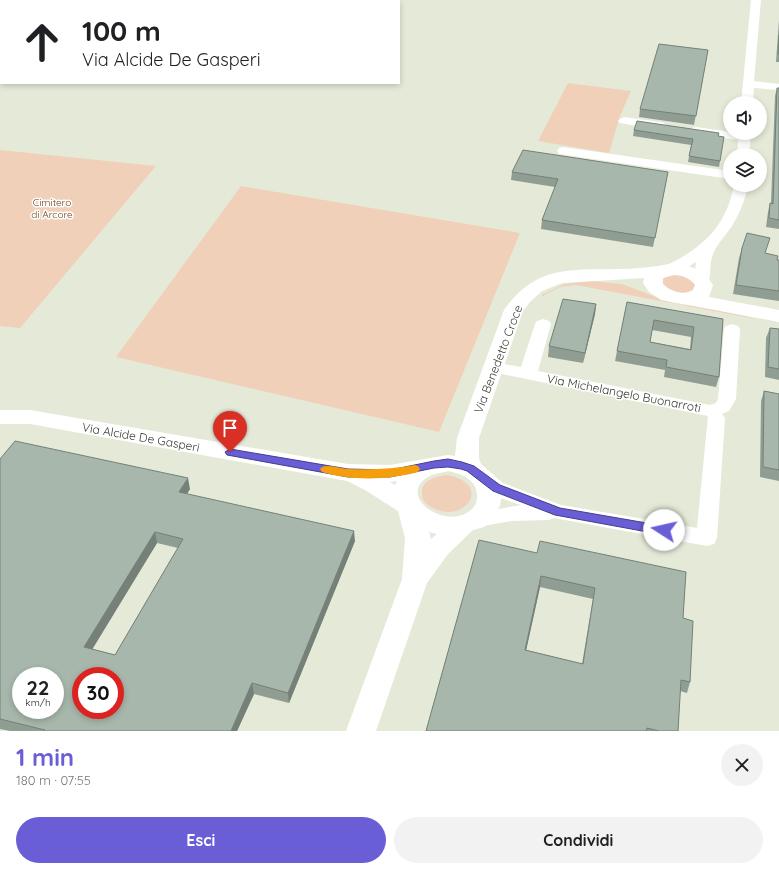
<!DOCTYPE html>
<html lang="it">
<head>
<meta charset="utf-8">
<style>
  :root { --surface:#fff; --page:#f2f2f2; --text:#202124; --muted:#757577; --accent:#6a5ed7 }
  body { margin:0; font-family:Quicksand,sans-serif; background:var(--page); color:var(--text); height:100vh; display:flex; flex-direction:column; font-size:15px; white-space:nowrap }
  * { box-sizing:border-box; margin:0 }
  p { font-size:13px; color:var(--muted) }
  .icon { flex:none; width:22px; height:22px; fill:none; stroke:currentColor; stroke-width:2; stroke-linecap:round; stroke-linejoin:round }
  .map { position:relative; height:731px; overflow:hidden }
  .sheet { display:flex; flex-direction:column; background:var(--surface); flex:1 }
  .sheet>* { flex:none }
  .banner { position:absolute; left:0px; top:0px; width:400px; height:84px; box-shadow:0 2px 6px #0003; background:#fff; color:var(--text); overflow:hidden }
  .tools { position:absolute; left:723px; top:96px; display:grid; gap:8px }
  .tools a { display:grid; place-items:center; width:44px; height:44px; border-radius:50%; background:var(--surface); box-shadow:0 2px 6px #0003; font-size:20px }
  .speed { position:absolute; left:12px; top:667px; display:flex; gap:8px; font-size:20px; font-weight:700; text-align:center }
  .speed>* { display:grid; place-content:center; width:52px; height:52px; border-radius:50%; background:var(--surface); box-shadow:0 2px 6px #0003; line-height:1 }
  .speed small { font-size:10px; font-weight:400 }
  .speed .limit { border:6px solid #d22; background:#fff; color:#111 }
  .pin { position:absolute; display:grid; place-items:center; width:34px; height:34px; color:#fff; margin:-41px -17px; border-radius:50% 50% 50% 0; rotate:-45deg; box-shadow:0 0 4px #0007 }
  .pin .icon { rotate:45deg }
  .me { position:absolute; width:44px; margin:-22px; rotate:280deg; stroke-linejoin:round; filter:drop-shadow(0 0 3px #0008) }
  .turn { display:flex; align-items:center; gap:14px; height:84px; padding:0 16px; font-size:18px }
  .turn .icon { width:52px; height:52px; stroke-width:2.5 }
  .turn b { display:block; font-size:28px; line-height:34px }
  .round { display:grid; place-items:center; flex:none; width:42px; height:42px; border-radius:21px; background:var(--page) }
  .headline { display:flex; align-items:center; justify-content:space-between; height:68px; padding:0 16px }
  h1 { font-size:24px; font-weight:700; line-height:30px; color:var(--accent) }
  .button { display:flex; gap:8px; margin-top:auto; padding:8px 16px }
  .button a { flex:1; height:46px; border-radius:24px; background:var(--accent); color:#fff; font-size:16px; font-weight:700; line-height:46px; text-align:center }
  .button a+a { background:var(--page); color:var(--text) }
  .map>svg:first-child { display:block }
  .green { fill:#f0d0b9 }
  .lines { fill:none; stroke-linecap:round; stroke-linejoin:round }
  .minor { fill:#fff; fill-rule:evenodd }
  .tertiary { fill:#fff; fill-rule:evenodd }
  .wall { fill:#909d93; fill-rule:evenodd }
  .shaded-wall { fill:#758078 }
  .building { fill:#a7b7ab; stroke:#758078; fill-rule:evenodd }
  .route { fill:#6a5ed7; stroke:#453d8c }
  .slow { fill:#f59e0b }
  .labels { text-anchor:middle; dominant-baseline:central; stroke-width:3; stroke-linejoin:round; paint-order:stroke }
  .far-park-label { font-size:10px; fill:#6c401c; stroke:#fff }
  .street-label { font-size:12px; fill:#383b34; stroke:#fff }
</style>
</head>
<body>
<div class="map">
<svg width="779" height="731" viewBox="0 0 779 731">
  <rect width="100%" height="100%" fill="#e5ead8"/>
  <!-- green -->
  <g class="green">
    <polygon points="568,83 631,91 620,116 609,153 538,141"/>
    <polygon points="0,150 156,166 20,328 0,326"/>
    <polygon points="241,186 520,233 439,432 116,357"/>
    <path d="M668,275C679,275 687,276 695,284C694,300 671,290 663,286L662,280Z"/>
    <polygon points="591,281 622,284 672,303 684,305 702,305 756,319 576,285 560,287 543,296 541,295 565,284"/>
    <path d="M448,475C496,485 461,529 428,505C424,502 422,499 422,494C420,480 437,476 448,475Z"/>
  </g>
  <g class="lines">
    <!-- minor -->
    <g class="minor">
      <polygon points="68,0 78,0 67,1"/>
      <polygon points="751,0 761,0 754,81 779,84 779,90 754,88 753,103 741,103"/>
      <polygon points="0,54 1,54 0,61"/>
      <polygon points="624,117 660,122 664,123 666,126 664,129 660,130 620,123 618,121 620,119"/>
      <polygon points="696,127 730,132 730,133 751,133 749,155 737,155 738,140 692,134 690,131 692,128"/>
      <polygon points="563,147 730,171 730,179 559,154 557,151 559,148"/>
      <path d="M734,185H748C745,200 740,213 732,226C725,236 716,245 712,257C709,265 712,278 707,284L702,286L697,284L694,281L696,262C686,268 674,276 663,273L661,270L663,267C701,249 726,228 734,185Z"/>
      <path d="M543,319L549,321L551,324L538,371L710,405L716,403L718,399L724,329L726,326L732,324L738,326L740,329L736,399L729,411L722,414L725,418L717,538L714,544L707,546L554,518L549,520L512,521L477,527L470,524L467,519L470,514L521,505C504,499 482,494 472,477L475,472L482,470L489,472L503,483L561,505L697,528L708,416L487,371L484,367L487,363L493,362L521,367L535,324L537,321Z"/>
    </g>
    <!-- tertiary -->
    <path class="tertiary" d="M674,263C691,265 704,270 713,285L709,297L779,310V322L661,300L649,292L643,283L644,278L562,283L542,291L531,301L523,311L479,438V458L481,464L495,476L501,488L502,494L500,506L489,523L484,527L473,530L448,554L427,583L376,731H346L402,579L405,538L398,511L365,490L347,481L30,424H0V410H30L348,464L390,465L448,455L455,456L457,438L504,310C535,266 568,270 616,269C635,269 655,267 674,263ZM674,275C682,275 690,278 695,285L693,290C682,296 672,292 663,284V278ZM448,471C462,474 478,480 477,497C477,501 476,505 473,508C448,534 393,495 430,476C435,473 442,473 448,471ZM397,481L395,485L390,482ZM429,532L437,534L431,539Z"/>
  </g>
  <!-- wall -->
  <g class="wall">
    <polygon points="0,0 66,0 65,1 1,1 1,44 0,44"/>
    <polygon points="779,20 779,62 776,62"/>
    <polygon points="708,50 694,125 639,117 640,109"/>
    <polygon points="777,88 779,88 779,229 766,227 768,212 770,203 771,203 775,96"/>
    <polygon points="634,130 718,136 720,161 719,167 688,162 691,145 633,136"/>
    <polygon points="512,172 668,172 653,247 541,229 542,220 555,187 511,180"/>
    <polygon points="742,248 765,253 777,260 779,260 779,301 733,294 739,258"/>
    <path d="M627,302L723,319L719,377L716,387L664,377L665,370L615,361ZM652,330L691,337L690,349L650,342Z"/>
    <polygon points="596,304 595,314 583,363 548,357 549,346"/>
    <polygon points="770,328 779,329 779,380 765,377 766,338"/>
    <polygon points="764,391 779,394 779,481 760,477 761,401"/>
    <path d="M0,459L190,489L187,494L355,541L289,703L254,694L237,731H10L0,729ZM157,543L178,548L115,655L92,649Z"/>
    <path d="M479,540L683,618L690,682L687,693L680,691L678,731H426ZM540,587L593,599L582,664L526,650Z"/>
  </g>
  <!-- shaded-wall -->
  <g class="shaded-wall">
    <polygon points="55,0 66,0 65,1 54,1"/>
    <polygon points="596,304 595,314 583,363 585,353"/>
    <polygon points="188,478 190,489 181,503 179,492"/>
    <polygon points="354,531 355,541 289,703 288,693"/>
    <polygon points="155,532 157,543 87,658 84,647"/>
    <polygon points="541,576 540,587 524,660 525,650"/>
    <polygon points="252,683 254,694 237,731 231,731"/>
  </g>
  <!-- building -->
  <g class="building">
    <polygon points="0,0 55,0 54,1 1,1 1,36 0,36"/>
    <polygon points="90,0 140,0 156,1 89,1"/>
    <polygon points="779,35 779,54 778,54"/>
    <polygon points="659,44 708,50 696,116 640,109"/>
    <polygon points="777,88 779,88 779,220 769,218 770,203 773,204"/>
    <polygon points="637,121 719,133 718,136 724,137 720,161 689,156 693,139 634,130"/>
    <polygon points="523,150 668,172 655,238 542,220 558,179 512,172"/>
    <polygon points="747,233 770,238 765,253 778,256 777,260 779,260 779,291 736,285 742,248"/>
    <polygon points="563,299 596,304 585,353 549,346"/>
    <path d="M627,302L723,319L719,377L666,367L667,360L617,351ZM654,320L694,327L691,350L650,342Z"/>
    <polygon points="770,328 779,329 779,369 768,367"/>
    <polygon points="764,391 779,394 779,470 763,467"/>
    <path d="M15,441L188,478L179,492L354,531L288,693L252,683L231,731H44L45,730L0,719V459ZM155,532L183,539L115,655L84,647ZM21,676H55V710H21ZM81,676H115V710H81Z"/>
    <path d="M479,540L537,553L540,541L686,572L683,618L693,621L690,682L681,680L678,731H659L647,728L646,731H426ZM541,576L595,588L583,664L525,650Z"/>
  </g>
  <!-- route -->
  <polygon class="route" points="230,449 348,469 390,470 434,461 448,459 462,462 474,466 500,485 560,508 664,526 667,527 669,530 667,533 664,535 555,515 493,491 467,471 461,469 448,467 434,468 390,477 348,477 227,455 225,452"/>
  <!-- slow -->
  <path class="slow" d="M415,465L418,466L420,469L418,472C389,480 351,481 322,472L320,469L322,467C330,464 341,469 349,469C372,470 393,469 415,465Z"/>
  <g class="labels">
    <!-- far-park labels -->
    <g class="far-park-label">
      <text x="52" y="202">Cimitero<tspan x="52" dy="12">di Arcore</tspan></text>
    </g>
    <!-- street labels -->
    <g class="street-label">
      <text transform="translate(498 359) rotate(-69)">Via Benedetto Croce</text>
      <text transform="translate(624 393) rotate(11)">Via Michelangelo Buonarroti</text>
      <text transform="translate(141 437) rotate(10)">Via Alcide De Gasperi</text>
    </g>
  </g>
</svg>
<div class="tools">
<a><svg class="icon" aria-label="sound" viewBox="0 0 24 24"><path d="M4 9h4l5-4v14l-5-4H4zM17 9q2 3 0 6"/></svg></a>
<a><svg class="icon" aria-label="layers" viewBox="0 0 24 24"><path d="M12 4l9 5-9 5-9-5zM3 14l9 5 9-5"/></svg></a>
</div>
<div class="speed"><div>22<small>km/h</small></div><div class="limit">30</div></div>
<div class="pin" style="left:230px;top:452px;background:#d93025"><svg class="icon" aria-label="arrive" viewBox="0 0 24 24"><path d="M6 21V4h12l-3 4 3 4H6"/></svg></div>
<svg class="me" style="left:664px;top:530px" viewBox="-20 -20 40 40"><circle r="19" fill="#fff"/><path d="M0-13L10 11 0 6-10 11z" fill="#6a5ed7"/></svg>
<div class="banner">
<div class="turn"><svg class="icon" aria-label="ahead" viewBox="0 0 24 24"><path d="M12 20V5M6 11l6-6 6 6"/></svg><div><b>100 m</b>Via Alcide De Gasperi</div></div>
</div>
</div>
<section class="sheet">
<div class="headline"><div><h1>1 min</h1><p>180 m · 07:55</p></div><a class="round"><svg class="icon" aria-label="close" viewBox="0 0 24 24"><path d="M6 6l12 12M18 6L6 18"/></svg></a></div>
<div class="button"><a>Esci</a><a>Condividi</a></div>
</section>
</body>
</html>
